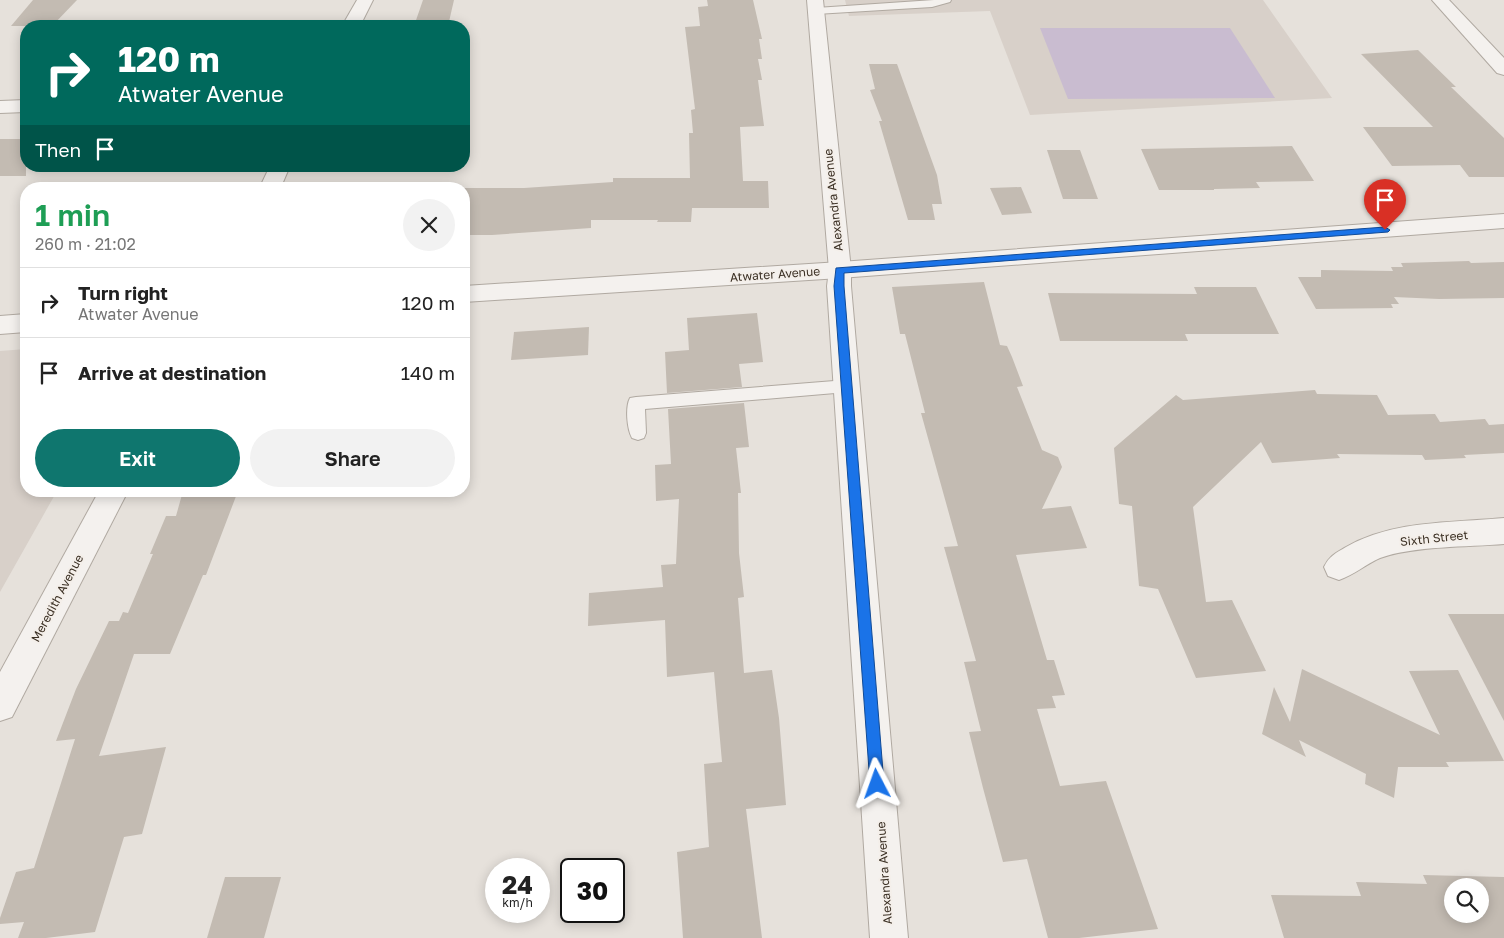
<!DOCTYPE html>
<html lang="en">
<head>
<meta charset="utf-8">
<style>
  :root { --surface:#fff; --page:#f2f2f2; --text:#222; --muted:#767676; --line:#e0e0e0; --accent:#0f766e }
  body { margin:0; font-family:"Golos Text",sans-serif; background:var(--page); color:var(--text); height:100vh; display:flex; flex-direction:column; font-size:19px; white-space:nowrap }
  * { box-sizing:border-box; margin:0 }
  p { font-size:16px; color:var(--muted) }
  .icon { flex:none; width:28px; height:28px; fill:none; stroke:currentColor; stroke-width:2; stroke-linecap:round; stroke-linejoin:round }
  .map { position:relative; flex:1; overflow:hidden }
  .details { position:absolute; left:20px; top:182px; width:450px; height:315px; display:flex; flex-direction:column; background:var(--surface); border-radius:20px; box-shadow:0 2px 12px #0003 }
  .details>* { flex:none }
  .banner { position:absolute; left:20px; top:20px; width:450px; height:152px; border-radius:20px; box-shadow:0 2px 12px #0003; background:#00695c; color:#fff; overflow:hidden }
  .fabs { position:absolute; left:1444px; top:878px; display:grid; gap:10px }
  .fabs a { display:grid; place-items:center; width:45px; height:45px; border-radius:50%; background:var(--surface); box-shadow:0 2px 12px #0003; font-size:25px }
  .speed { position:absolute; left:485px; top:858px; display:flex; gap:10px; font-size:25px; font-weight:700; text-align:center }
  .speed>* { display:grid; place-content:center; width:65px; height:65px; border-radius:50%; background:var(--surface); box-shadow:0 2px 12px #0003; line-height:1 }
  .speed small { font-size:12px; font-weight:400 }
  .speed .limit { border:2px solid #111; border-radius:8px; background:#fff; color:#111 }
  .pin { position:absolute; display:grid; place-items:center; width:42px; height:42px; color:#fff; margin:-51px -21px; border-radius:50% 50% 50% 0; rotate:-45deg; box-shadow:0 0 5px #0007 }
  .pin .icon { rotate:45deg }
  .me { position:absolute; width:55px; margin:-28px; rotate:356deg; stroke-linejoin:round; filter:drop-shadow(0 0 4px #0008) }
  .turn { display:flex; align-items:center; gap:18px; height:105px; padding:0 15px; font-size:22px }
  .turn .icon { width:65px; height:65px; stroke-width:2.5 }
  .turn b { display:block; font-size:35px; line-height:42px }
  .then { display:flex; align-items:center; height:48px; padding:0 15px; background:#0003; gap:10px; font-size:19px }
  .round { display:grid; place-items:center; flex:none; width:52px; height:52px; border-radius:26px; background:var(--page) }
  .overview { display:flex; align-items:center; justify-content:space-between; height:85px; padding:0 15px }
  h1 { font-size:30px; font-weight:600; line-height:38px; color:#1e9e55 }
  .cta { display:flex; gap:10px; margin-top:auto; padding:10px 15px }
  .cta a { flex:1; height:58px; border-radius:30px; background:var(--accent); color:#fff; font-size:20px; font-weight:600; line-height:58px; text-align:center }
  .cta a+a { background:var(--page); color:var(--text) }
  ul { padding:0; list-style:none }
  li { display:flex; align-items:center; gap:15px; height:70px; padding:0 15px; border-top:1px solid var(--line) }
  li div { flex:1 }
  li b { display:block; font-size:19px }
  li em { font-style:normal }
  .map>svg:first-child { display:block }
  .built { fill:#d8d0c9 }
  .green { fill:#c9bcd0 }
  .building { fill:#c3bbb2; fill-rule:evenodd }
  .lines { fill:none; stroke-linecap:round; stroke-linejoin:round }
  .service-casing { stroke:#b0a9a1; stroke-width:2 }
  .minor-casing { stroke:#b0a9a1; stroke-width:2 }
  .tertiary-casing { stroke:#b0a9a1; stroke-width:2 }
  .service { fill:#f4f1ee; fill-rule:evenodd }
  .minor { fill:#f4f1ee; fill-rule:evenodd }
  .tertiary { fill:#f4f1ee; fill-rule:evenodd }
  .route { fill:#1a73e8; stroke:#114b97 }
  .labels { text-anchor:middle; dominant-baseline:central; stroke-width:4; stroke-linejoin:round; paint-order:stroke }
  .street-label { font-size:12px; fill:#3c3125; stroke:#f4efea }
</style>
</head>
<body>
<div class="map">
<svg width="1504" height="938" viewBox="0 0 1504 938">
  <rect width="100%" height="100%" fill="#e6e1db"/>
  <!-- built -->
  <g class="built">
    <polygon points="845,0 1263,0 1332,98 1030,115 990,11 849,16"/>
    <polygon points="26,349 26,491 57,491 0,592 0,351"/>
  </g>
  <!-- green -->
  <polygon class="green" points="1040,28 1230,28 1275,98 1068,99"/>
  <!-- building -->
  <g class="building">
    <polygon points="33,0 77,0 52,26 11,26"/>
    <polygon points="423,0 454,0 448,26 414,26"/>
    <polygon points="707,0 753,0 762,39 759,39 762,59 758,59 762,80 758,80 764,126 740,127 743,181 768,181 769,208 692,208 691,222 657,222 658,220 591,220 591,228 492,235 464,235 464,188 524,188 613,182 613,178 690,178 689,133 693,133 691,110 695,109 685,27 700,26 698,7 708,6"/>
    <polygon points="1418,50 1456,87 1451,87 1504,138 1504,177 1469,177 1460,165 1392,166 1363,127 1433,127 1361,54"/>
    <polygon points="869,64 897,64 937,175 942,204 932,204 935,220 908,220 879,121 882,121 870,90 875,89"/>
    <rect x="0" y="139" width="26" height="37"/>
    <polygon points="1292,146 1314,181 1256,182 1260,188 1214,189 1214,190 1159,190 1141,149"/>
    <polygon points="1047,150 1080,150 1098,199 1063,199"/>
    <polygon points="1021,187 1032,213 1002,215 990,188"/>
    <polygon points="1469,261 1471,263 1504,262 1504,298 1439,299 1394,297 1399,304 1391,304 1393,308 1316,309 1298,277 1321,277 1321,270 1393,271 1391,267 1403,267 1401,263"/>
    <polygon points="984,282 1000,345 1007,346 1012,357 1023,386 1017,387 1042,450 1058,457 1062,467 1042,509 1071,506 1087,548 1016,555 1047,660 1054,660 1065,695 1052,696 1056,708 1037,709 1060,786 1106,781 1158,929 1079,938 1048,938 1027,859 1003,862 983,788 969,732 981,731 964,662 976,661 944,547 958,546 921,413 925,413 905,334 900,334 892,287"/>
    <polygon points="1194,287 1256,287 1279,334 1185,334 1188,341 1060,341 1048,293 1197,294"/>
    <polygon points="757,313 763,362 739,364 742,387 667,393 665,352 689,350 687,318"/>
    <polygon points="589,327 588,355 511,360 514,332"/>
    <polygon points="1315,390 1317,394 1377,395 1388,415 1435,414 1440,422 1485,419 1489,425 1504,424 1504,453 1464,455 1466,458 1425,460 1422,455 1337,454 1340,458 1272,463 1261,442 1193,507 1206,602 1232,600 1266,671 1196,678 1158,589 1139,586 1132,506 1119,504 1114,448 1176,395 1183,400"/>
    <polygon points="744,403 749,447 736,448 741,493 738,493 739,553 744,597 738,598 744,673 772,670 779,718 786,805 746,809 762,938 683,938 677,852 709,847 704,764 722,762 714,672 667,677 665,620 588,626 589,593 663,587 661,565 676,564 679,499 656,501 655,465 671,464 668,409"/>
    <polygon points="183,491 238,491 206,575 203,575 170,654 134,654 99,756 166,747 142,834 124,837 95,932 46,938 18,938 24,922 0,924 0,918 16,872 34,868 75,739 56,741 76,689 109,621 119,621 123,612 128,613 153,554 150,554 166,516 176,516"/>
    <polygon points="1448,614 1504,614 1504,721"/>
    <polygon points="1302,669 1440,735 1409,671 1458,670 1504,761 1446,762 1449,767 1398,767 1394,798 1365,784 1366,774 1299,740 1306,757 1262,734 1274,687 1290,722"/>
    <path d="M1423,875L1504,877V938H1284L1271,895L1361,896L1356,882L1427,884ZM1452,886H1480V914H1452Z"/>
    <polygon points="225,877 281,877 264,938 207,938"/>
  </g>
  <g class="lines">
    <!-- service casing -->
    <g class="service-casing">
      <g id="service">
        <polygon points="934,0 951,0 950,2 932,7 816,14 811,11 816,8"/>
        <path d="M847,380L853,382L855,386L853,390L847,392L645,409L646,433L644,438L638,440L632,438C627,429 625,407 630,398L636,397Z"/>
      </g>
    </g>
    <!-- minor casing -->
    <g class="minor-casing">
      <g id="minor">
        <polygon points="357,0 373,0 360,26 342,26"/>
        <polygon points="807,0 823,0 851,270 851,286 908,938 870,938 827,286 829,270"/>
        <polygon points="1432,0 1449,0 1504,58 1504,75 1497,73"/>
        <polygon points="26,100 26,112 0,113 0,101"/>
        <polygon points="270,166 290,166 280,189 259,189"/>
        <polygon points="99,491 128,491 12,717 0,721 0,672"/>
        <path d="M1504,518V544C1469,547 1412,546 1380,558C1366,564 1354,575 1339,580L1328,576L1324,567C1329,556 1336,553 1346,547C1393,520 1451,523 1504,518Z"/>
      </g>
    </g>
    <!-- tertiary casing -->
    <g class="tertiary-casing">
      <g id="tertiary">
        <polygon points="1504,214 1504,228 840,278 464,302 464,286 840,262"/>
        <polygon points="26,314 26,332 0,334 0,316"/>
      </g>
    </g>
    <!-- service -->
    <use href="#service" class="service"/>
    <!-- minor -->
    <use href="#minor" class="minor"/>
    <!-- tertiary -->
    <use href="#tertiary" class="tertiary"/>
  </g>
  <!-- route -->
  <polygon class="route" points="1385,227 1390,230 1388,232 844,273 844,286 884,784 882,789 877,791 872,789 870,784 834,286 836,268"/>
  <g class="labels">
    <!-- street labels -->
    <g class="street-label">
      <text transform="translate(833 200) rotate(-96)">Alexandra Avenue</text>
      <text transform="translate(775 274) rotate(-4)">Atwater Avenue</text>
      <text transform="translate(1434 538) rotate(-6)">Sixth Street</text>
      <text transform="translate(57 598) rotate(-62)">Meredith Avenue</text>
      <text transform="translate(884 873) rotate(-94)">Alexandra Avenue</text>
    </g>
  </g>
</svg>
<div class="fabs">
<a><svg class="icon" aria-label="search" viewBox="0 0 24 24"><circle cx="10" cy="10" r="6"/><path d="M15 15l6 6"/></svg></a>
</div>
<div class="speed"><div>24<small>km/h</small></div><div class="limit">30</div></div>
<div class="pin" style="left:1385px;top:230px;background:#d93025"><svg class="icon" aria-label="arrive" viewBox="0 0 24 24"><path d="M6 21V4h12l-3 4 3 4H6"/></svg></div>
<svg class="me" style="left:877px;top:784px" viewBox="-20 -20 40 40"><path d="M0-17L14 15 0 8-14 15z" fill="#1a73e8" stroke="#fff" stroke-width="4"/></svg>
<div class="banner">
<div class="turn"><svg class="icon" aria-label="right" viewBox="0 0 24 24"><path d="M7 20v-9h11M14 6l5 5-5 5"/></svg><div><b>120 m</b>Atwater Avenue</div></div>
<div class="then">Then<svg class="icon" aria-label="arrive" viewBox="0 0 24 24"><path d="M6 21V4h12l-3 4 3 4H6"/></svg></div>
</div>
<section class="details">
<div class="overview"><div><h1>1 min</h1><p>260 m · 21:02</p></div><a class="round"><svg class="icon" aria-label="close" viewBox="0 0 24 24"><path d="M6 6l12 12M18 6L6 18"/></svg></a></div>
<ul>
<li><svg class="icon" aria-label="right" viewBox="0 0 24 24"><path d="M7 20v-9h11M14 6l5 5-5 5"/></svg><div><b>Turn right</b><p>Atwater Avenue</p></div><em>120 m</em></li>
<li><svg class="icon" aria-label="arrive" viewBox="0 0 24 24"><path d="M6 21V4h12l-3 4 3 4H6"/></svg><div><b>Arrive at destination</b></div><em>140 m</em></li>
</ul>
<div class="cta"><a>Exit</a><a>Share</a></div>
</section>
</div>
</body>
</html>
